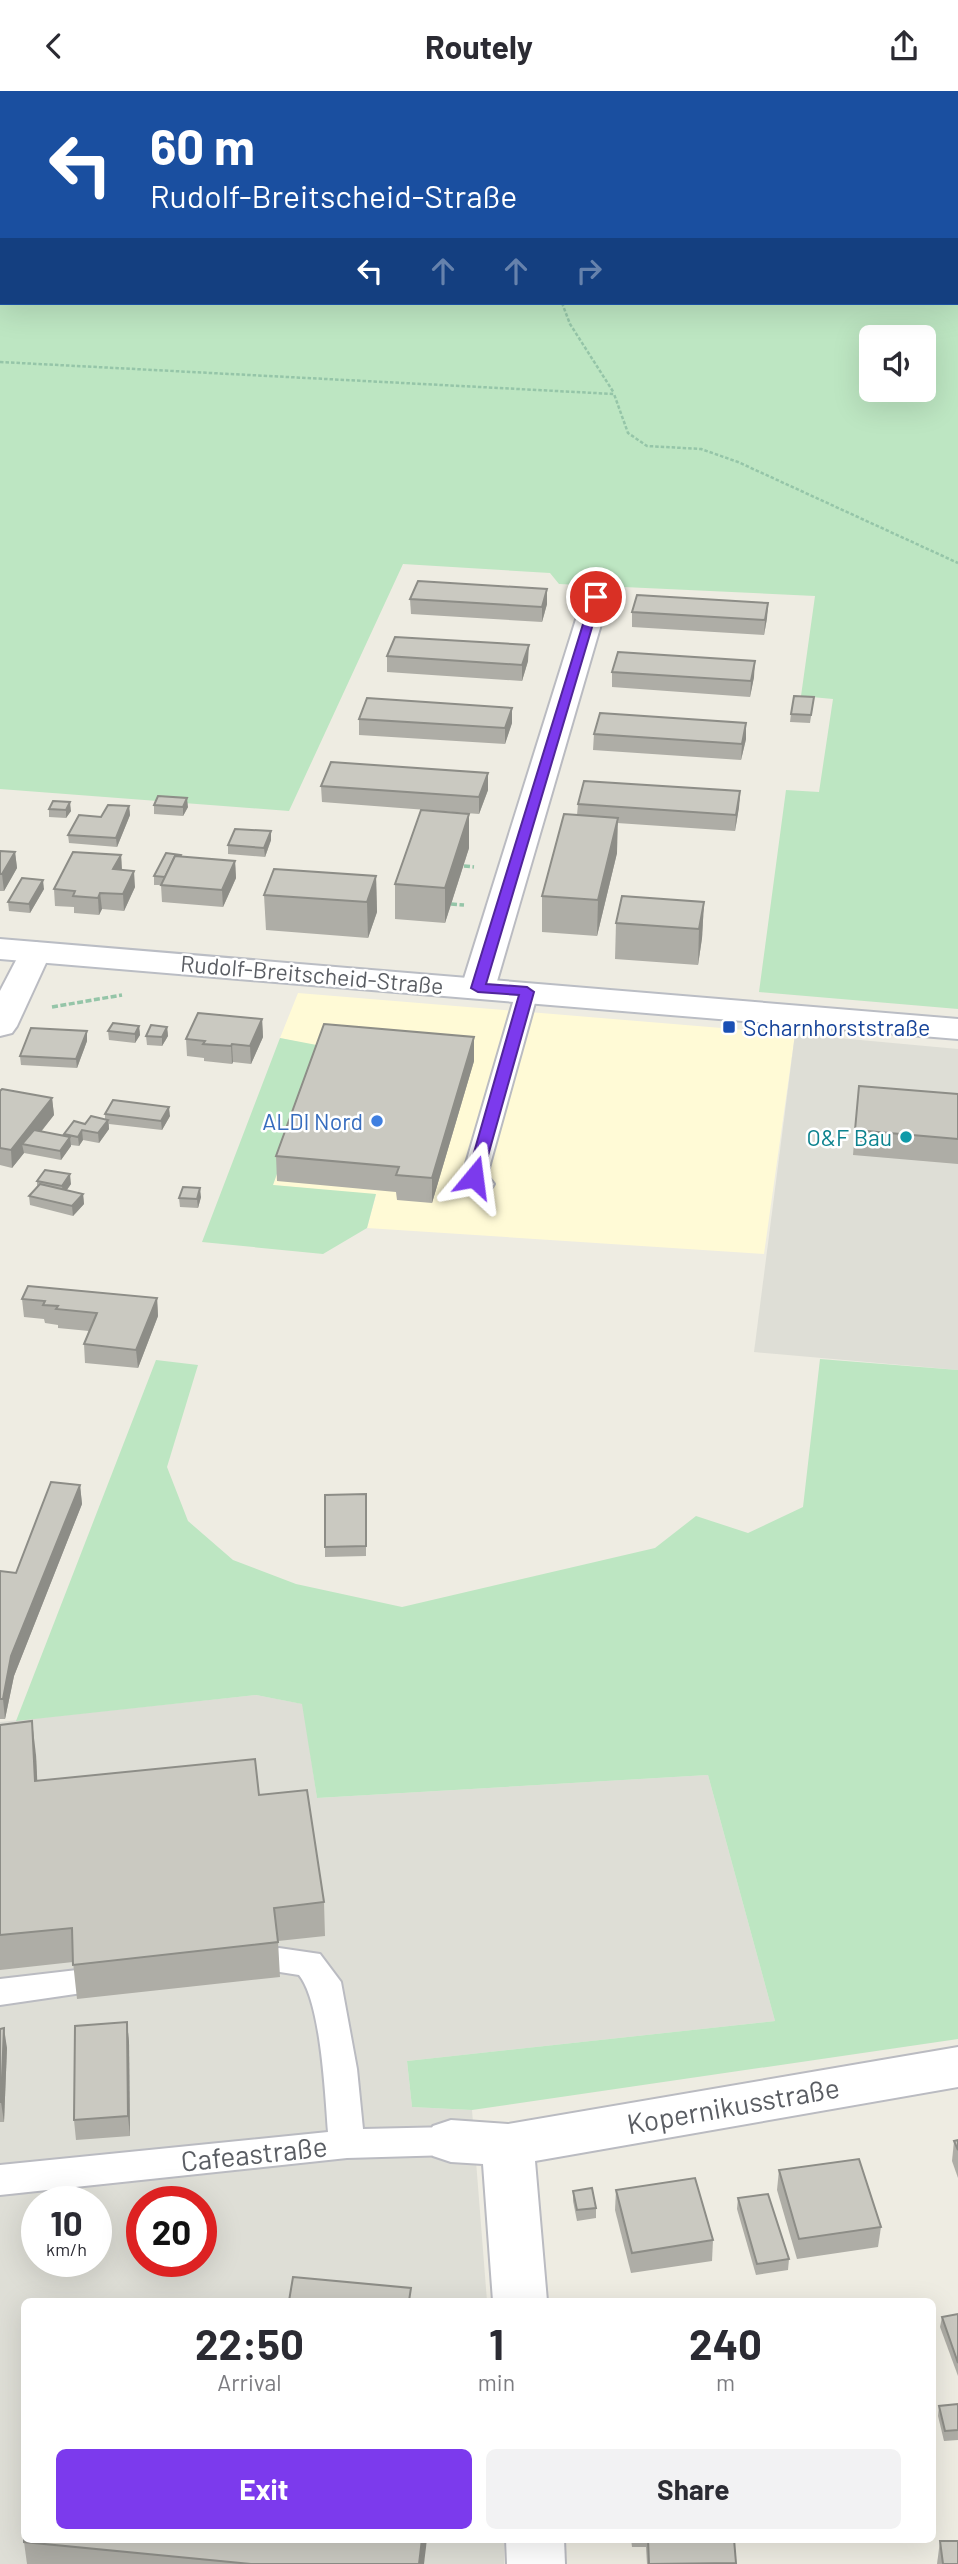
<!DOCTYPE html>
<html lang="en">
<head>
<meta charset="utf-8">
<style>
  :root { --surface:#fff; --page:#f2f2f3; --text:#2b2b33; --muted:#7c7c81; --accent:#7c3aed }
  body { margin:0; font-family:Barlow,sans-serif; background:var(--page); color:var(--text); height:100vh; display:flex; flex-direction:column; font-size:26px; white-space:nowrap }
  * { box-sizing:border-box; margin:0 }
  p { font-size:23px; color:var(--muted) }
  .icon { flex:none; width:38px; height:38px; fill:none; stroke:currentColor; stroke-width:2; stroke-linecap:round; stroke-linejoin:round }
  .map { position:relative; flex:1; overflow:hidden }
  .panel { position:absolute; left:21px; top:2207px; width:915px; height:245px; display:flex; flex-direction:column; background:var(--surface); border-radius:10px; box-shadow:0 7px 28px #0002 }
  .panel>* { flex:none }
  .top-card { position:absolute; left:0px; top:0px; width:959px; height:214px; box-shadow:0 7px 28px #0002; background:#1a4fa0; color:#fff; overflow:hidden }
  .controls { position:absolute; left:859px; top:234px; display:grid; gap:14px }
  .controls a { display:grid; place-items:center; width:77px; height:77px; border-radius:10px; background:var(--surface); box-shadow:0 7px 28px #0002; font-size:35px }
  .speed { position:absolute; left:21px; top:2095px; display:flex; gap:14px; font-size:35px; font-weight:700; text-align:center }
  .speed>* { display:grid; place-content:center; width:91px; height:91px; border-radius:50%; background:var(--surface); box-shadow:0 7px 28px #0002; line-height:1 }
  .speed small { font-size:18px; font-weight:400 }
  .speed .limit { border:10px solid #d22; background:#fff; color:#111 }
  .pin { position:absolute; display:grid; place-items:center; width:60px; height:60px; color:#fff; margin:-30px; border:4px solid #fff; border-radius:50%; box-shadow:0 2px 7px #0007 }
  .me { position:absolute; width:77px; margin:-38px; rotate:16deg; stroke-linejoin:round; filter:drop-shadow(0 0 5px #0008) }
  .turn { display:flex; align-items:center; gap:24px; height:147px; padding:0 35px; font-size:32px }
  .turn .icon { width:91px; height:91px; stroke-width:2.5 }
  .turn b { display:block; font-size:49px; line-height:60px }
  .lanes { display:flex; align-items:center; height:66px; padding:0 35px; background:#0003; justify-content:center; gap:35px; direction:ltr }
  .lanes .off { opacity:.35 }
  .eta { display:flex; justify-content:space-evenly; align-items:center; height:119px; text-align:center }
  .eta b { font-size:42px; font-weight:700; line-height:49px }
  .action { display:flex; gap:14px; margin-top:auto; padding:14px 35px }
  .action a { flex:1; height:80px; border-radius:10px; background:var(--accent); color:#fff; font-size:28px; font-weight:700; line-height:80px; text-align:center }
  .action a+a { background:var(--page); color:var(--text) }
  header { display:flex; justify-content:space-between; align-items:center; height:91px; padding:0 35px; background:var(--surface); font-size:32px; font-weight:700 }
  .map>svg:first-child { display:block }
  .commercial { fill:#fffad6 }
  .industrial { fill:#deded6; fill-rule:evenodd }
  .green { fill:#bde6c2; fill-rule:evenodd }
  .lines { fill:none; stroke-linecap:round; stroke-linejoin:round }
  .lane-casing { stroke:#babbc1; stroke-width:4 }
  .street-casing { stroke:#babbc1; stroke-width:4 }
  .secondary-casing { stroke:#babdc4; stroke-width:4 }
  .path-far1 { stroke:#95c5a8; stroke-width:2.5; stroke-dasharray:3.5 2; stroke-linecap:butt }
  .path { stroke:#95c5a8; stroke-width:3.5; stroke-dasharray:6 2.5; stroke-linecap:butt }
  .lane { fill:#fff; fill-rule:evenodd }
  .street { fill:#fff; fill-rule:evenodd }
  .secondary { fill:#fff; fill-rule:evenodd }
  .wall { fill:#aeada6 }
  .shaded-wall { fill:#8d8d87 }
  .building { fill:#cac9c1; stroke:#8d8d87; stroke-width:2 }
  .route { fill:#7c3aed; stroke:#51269a; stroke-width:2 }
  .transit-dot { fill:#1a4fb4; stroke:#fff; stroke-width:2.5 }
  .shop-dot { fill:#3f7fe0; stroke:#fff; stroke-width:2.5 }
  .culture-dot { fill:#0f9aa8; stroke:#fff; stroke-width:2.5 }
  .labels { text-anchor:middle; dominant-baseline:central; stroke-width:5; stroke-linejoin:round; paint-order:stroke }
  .street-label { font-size:23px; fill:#5a5d63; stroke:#fff }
  .transit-label { font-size:23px; fill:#164399; stroke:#fff; text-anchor:start }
  .shop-label { font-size:23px; fill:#366cbe; stroke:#fff; text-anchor:end }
  .culture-label { font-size:23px; fill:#0d838f; stroke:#fff; text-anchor:end }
  .near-street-label { font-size:28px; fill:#5a5d63; stroke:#fff }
</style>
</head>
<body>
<header><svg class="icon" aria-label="back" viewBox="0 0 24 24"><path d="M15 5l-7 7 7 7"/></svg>Routely<svg class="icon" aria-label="share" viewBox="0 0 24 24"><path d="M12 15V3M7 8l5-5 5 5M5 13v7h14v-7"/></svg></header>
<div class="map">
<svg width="958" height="2473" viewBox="0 0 958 2473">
  <rect width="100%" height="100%" fill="#eeece2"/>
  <!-- commercial -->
  <polygon class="commercial" points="298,902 795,943 764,1163 367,1137 376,1104 273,1094 322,956 280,947"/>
  <!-- industrial -->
  <g class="industrial">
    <polygon points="795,943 958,958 958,1279 754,1261"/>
    <path d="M256,1604L303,1613L317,1707L708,1684L775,1930L407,1970L412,2016L472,2019L487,2210H24V2448H504V2473H0V1631ZM37,2110H96V2170H37ZM142,2110H201V2170H142Z"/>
  </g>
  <!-- green -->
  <g class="green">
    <path d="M0,0H958V918L759,901L786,699L819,701L833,608L801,605L815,505L559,493L550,482L403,473L289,720L0,698ZM2,2H957V212H2ZM872,247H924V299H872Z"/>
    <polygon points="280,947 322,955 273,1094 376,1103 367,1137 323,1163 202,1151"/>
    <polygon points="820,1268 958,1279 958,1948 472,2019 412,2016 407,1970 775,1930 708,1684 317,1707 302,1613 256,1604 16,1630 156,1269 198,1274 167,1376 188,1430 233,1469 296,1493 402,1516 655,1457 696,1425 748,1442 803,1416"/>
  </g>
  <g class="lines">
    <!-- lane casing -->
    <g class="lane-casing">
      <g id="lane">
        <path d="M527,894L535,896L538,901L487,1084L494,1093L491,1098C477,1102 469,1097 462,1086L516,901L519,896Z"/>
        <path d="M279,1857L320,1863L341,1891L357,1978L363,2038L451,2036L463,2040L469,2050L463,2060L451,2064L347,2067L0,2104V2074L328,2041C325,2003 321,1911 299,1884L267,1879L262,1870L267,1861Z"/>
        <polygon points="77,1879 89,1883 94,1892 89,1901 0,1914 0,1888"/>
      </g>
    </g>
    <!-- street casing -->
    <g class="street-casing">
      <g id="street">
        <polygon points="596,498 605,500 609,506 495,897 490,904 478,907 466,904 461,897 583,506 587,500"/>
        <polygon points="35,851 46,854 51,861 17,935 12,942 0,945 0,900 24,854"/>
        <polygon points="958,1956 958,1996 535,2070 547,2210 493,2210 483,2073 451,2071 433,2065 425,2050 433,2035 451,2029 508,2033"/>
        <polygon points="506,2448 564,2448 565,2473 507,2473"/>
      </g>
    </g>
    <!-- secondary casing -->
    <g class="secondary-casing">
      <polygon id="secondary" points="0,848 958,928 958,948 0,868"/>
    </g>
    <!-- path-far1 -->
    <g class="path-far1">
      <polyline points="562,212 570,233 614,302"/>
      <polyline points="0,271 614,303 628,342 647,355 701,358 738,371 958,472"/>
    </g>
    <!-- path -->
    <g class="path">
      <polyline points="464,775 474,776"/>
      <polyline points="451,813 464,814"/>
      <polyline points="52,916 122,904"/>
    </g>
    <!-- lane -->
    <use href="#lane" class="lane"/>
    <!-- street -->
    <use href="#street" class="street"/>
    <!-- secondary -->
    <use href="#secondary" class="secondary"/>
  </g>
  <!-- wall -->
  <g class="wall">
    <polygon points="410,508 547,513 542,531 411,523"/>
    <polygon points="768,512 767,527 764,544 632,536 632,521"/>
    <polygon points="387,565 528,570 522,590 387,581"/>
    <polygon points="612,581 754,586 750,606 612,596"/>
    <polygon points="814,606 810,632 790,631 791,623"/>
    <polygon points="512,617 512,632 505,653 359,644 359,628"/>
    <polygon points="594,643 746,648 741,669 593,659"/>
    <polygon points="488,682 488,699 479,723 322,711 321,695"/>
    <polygon points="740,700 739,716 735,740 617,732 617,762 597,845 542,841 542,805 577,724 578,713"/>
    <polygon points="154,714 188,716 183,725 154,723"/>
    <polygon points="129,715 130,724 117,756 69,752 68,744 101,726"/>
    <polygon points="49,718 71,720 66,727 49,726"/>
    <polygon points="469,723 469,757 445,832 395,828 395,793"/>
    <polygon points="271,740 271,749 265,766 228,763 228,754"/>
    <polygon points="0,760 15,761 17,777 4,800 0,800"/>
    <polygon points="121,764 122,779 135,796 124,820 102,818 99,824 74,822 74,816 55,815 54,798"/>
    <polygon points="181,766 235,770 236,787 223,816 162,811 161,794 154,794 154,785"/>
    <polygon points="376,785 377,821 368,847 266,839 264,804"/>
    <polygon points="44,798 30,822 9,820 8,811"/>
    <polygon points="704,811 702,847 698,874 615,868 616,832"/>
    <polygon points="262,928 263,946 251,973 233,971 232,973 204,970 204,967 187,965 186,948"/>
    <polygon points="139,935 140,944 135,952 109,949 108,940"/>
    <polygon points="167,936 168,945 162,955 147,954 146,945"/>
    <polygon points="87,940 87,950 77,977 21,974 20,965"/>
    <polygon points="474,946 474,970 432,1112 397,1109 396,1101 277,1090 276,1065"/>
    <polygon points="0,1000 52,1007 54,1024 41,1041 64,1045 64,1043 85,1033 105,1028 105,1023 170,1025 162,1039 109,1033 109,1038 99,1052 83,1049 79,1055 71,1054 71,1055 61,1069 24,1062 12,1077 0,1074"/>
    <polygon points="958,1003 958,1073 853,1064 855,1039"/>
    <polygon points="37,1090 71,1093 67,1099 83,1103 84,1113 73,1125 30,1114 29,1105 37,1095"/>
    <polygon points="201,1106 198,1117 180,1116 179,1107"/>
    <polygon points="157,1207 158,1225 138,1277 85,1272 84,1253 89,1240 58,1237 58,1234 45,1232 44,1228 24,1226 22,1208"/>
    <polygon points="80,1394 82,1413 14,1585 5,1628 0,1628 0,1480 16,1482"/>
    <polygon points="366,1403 366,1465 325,1466 325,1456"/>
    <polygon points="0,1634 36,1664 37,1690 259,1704 324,1811 325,1845 278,1850 280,1886 77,1908 73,1871 0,1879"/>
    <polygon points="127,1931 129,1951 130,2045 76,2049 74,2029"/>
    <polygon points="0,1938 7,1957 4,2031 0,2031"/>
    <polygon points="958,2049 958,2087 952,2070 954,2050"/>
    <polygon points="779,2079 881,2136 878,2156 797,2168 777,2099"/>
    <polygon points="616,2099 713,2149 712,2170 631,2182 615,2119"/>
    <polygon points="573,2100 596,2117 596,2127 577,2130 573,2110"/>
    <polygon points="738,2107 789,2168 788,2179 756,2184 737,2118"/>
    <polygon points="958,2223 958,2285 940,2236 942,2226"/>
    <polygon points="958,2313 958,2349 944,2350 938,2325 939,2315"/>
    <polygon points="631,2448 734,2448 736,2473 647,2473 646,2456 632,2456"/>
    <polygon points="940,2450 958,2473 937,2473"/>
    <polygon points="24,2451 424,2473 27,2473"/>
  </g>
  <!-- shaded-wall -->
  <g class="shaded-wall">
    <polygon points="547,498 547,513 542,531 542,516"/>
    <polygon points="768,512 767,527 764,544 765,529"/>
    <polygon points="529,554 528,570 522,590 522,574"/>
    <polygon points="755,570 754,586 750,606 751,590"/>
    <polygon points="512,617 512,632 505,653 505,637"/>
    <polygon points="746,632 746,648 741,669 742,653"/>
    <polygon points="488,682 488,699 479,723 479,706"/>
    <polygon points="740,700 739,716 735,740 736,724"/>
    <polygon points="187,707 188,716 183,725 183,716"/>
    <polygon points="70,711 71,720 66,727 66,719"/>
    <polygon points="129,715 130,724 117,756 116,747"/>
    <polygon points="469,723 469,757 445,832 445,797"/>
    <polygon points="618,727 617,762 597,845 598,809"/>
    <polygon points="271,740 271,749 265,766 264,757"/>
    <polygon points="15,761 17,777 4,800 2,783"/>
    <polygon points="121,764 122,781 113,778"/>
    <polygon points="235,770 236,787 223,816 222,799"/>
    <polygon points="134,780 135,796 124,820 123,803"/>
    <polygon points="376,785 377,821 368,847 367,811"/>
    <polygon points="43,789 44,798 30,822 29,813"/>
    <polygon points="100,802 102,818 99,824 98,807"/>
    <polygon points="704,811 702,847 698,874 699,838"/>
    <polygon points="262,928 263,946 251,973 250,955"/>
    <polygon points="139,935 140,944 135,952 135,943"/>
    <polygon points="167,936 168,945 162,955 162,946"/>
    <polygon points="87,940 87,950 77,977 76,968"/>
    <polygon points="474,946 474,970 432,1112 432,1087"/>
    <polygon points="232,953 233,971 232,973 231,955"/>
    <polygon points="52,1007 54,1024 30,1054 22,1053 24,1062 12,1077 11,1059"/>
    <polygon points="169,1016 170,1025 162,1039 161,1030"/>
    <polygon points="108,1029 109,1038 99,1052 98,1042"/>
    <polygon points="82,1039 83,1049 79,1055 78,1046"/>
    <polygon points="70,1046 71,1055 61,1069 60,1060"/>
    <polygon points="70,1083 71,1093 63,1104 62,1095"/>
    <polygon points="200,1097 201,1106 198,1117 197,1108"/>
    <polygon points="83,1103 84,1113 73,1125 72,1115"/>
    <polygon points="157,1207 158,1225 138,1277 136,1259"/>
    <polygon points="80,1394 82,1413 14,1585 5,1628 3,1608 11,1565"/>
    <polygon points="32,1630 36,1664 39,1724 35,1690"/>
    <polygon points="127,1931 129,1951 130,2045 128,2025"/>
    <polygon points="4,1937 7,1957 4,2031 1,2011"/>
    <polygon points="422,2448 427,2448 424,2473 419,2473"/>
  </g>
  <!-- building -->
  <g class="building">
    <polygon points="418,490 547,498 542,516 410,508"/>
    <polygon points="637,504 768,512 765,529 632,521"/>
    <polygon points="395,546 529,554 522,574 387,565"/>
    <polygon points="618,561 755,570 751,590 612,581"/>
    <polygon points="794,605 814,606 811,624 791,623"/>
    <polygon points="367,607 512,617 505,637 359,628"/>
    <polygon points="600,622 746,632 742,653 594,643"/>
    <polygon points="331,671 488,682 479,706 321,695"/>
    <polygon points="584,690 740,700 736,724 578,713"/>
    <polygon points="158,705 187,707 183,716 154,714"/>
    <polygon points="53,710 70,711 66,719 49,718"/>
    <polygon points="108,714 129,715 116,747 68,744 79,724 101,726"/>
    <polygon points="421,719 469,723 445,797 395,793"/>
    <polygon points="564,723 618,727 598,809 542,805"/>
    <polygon points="235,738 271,740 264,757 228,754"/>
    <polygon points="0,760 15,761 2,783 0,783"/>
    <polygon points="73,761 121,764 113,778 134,780 123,803 100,802 98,807 73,805 75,800 54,798"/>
    <polygon points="166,762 181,764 180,766 175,765 165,786 154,785"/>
    <polygon points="175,765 235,770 222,799 161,794"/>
    <polygon points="274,778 376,785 367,811 264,804"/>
    <polygon points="22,787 43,789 29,813 8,811"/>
    <polygon points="622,805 704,811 699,838 616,832"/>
    <polygon points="198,922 262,928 250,955 232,953 231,955 203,953 205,950 186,948"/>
    <polygon points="113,932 139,935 135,943 108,940"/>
    <polygon points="324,933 474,946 432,1087 396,1084 399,1076 276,1065"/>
    <polygon points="151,934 167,936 162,946 146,945"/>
    <polygon points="31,937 87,940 76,968 20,965"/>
    <polygon points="859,995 958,1003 958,1048 855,1039"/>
    <polygon points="2,998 52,1007 11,1059 0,1057 0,1000"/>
    <polygon points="113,1009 169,1016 161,1030 105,1023"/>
    <polygon points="91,1025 108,1029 98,1042 82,1039 78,1046 64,1043 74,1030 85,1033"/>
    <polygon points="34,1039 70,1046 60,1060 22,1053"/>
    <polygon points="45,1079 70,1083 62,1095 37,1090"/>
    <polygon points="40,1093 83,1103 72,1115 29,1105"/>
    <polygon points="183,1096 200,1097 197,1108 179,1107"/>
    <polygon points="28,1195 157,1207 136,1259 84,1253 97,1222 56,1218 58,1215 43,1214 45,1210 22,1208"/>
    <polygon points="51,1391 80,1394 11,1565 3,1608 0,1608 0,1480 16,1482"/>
    <polygon points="366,1403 366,1455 325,1456 325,1404"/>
    <polygon points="32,1630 35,1690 255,1668 259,1704 307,1699 324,1811 274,1817 278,1851 73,1874 72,1837 0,1844 0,1634"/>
    <polygon points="127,1931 128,2025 74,2029 75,1935"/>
    <polygon points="4,1937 1,2011 0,2011 0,1938"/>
    <polygon points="958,2049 958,2059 954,2050"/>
    <polygon points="859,2068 881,2136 799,2148 779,2079"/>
    <polygon points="695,2087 713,2149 632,2162 616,2099"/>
    <polygon points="592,2097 596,2117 577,2119 573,2100"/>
    <polygon points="768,2103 789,2168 757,2173 738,2107"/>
    <polygon points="293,2186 411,2197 409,2210 289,2210"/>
    <polygon points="958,2223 958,2272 942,2226"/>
    <polygon points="958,2313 958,2339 945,2340 939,2315"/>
    <polygon points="24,2448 422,2448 419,2473 251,2473 24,2451"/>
    <polygon points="648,2448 734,2448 736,2472 649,2473"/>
    <polygon points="940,2450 958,2450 958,2473 943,2473"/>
  </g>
  <!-- route -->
  <polygon class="route" points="592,504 601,506 486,893 527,896 534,901 482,1086 474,1090 467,1086 519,904 478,901 471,897"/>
  <!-- markers -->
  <rect class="transit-dot" x="722" y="929" width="14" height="14" rx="3.5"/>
  <circle class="shop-dot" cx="377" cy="1030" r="7"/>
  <circle class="culture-dot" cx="906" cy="1046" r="7"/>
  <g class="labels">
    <!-- street labels -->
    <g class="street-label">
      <text transform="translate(312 883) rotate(5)">Rudolf-Breitscheid-Straße</text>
    </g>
    <!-- transit labels -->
    <g class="transit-label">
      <text x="743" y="936">Scharnhorststraße</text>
    </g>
    <!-- shop labels -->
    <g class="shop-label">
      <text x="363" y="1030">ALDI Nord</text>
    </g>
    <!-- culture labels -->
    <g class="culture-label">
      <text x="892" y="1046">O&amp;F Bau</text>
    </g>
    <!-- near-street labels -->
    <g class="near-street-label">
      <text transform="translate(733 2014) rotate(-10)">Kopernikusstraße</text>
      <text transform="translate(254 2062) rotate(-6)">Cafeastraße</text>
    </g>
  </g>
</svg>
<div class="controls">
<a><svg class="icon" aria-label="sound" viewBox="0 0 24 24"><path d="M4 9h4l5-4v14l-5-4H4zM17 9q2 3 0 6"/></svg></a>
</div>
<div class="speed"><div>10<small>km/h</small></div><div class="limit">20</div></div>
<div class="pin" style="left:596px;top:506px;background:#d93025"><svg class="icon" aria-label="arrive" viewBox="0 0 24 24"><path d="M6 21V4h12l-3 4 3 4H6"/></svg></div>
<svg class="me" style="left:474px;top:1086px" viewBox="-20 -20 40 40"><path d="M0-17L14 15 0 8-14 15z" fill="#7c3aed" stroke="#fff" stroke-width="4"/></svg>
<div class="top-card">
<div class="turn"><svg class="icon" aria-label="left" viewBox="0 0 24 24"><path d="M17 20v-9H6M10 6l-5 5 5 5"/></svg><div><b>60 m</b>Rudolf-Breitscheid-Straße</div></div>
<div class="lanes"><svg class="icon" aria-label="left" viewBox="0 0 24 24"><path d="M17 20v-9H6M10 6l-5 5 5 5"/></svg><svg class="icon off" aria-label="ahead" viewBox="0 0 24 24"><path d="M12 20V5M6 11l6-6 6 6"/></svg><svg class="icon off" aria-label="ahead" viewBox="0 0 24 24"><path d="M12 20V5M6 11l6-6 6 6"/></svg><svg class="icon off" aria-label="right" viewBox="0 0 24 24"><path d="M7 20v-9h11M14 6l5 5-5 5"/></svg></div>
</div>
<section class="panel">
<div class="eta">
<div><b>22:50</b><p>Arrival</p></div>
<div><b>1</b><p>min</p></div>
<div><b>240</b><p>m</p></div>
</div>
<div class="action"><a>Exit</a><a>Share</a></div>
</section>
</div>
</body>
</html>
